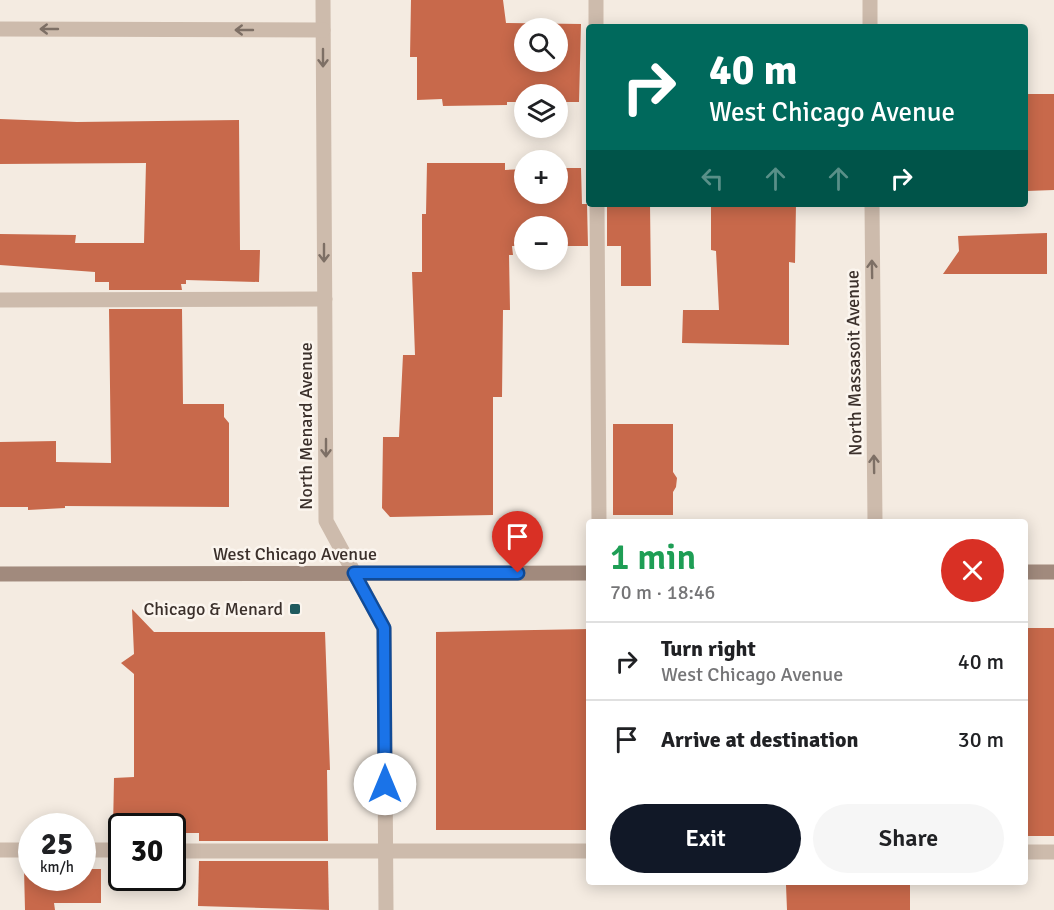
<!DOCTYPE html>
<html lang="en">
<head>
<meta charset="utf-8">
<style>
  :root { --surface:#fff; --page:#f6f6f6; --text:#202124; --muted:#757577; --line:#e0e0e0; --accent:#111827 }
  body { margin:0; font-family:Signika,sans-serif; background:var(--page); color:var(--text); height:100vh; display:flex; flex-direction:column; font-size:22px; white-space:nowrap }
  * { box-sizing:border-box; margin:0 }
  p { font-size:20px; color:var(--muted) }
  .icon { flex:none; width:33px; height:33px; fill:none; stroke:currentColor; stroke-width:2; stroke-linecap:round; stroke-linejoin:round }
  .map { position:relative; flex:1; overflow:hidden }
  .side { position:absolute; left:586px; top:519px; width:442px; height:366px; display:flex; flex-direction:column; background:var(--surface); border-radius:6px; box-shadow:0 3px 15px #0003 }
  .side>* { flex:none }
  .banner { position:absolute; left:586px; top:24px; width:442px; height:183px; border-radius:6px; box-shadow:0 3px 15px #0003; background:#00695c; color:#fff; overflow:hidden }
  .tools { position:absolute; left:514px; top:18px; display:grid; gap:12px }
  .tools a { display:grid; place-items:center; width:54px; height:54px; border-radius:50%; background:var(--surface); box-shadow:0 3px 15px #0003; font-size:30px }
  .speed { position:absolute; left:18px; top:813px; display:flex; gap:12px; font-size:30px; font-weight:700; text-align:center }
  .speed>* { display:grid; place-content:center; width:78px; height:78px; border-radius:50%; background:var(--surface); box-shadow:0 3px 15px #0003; line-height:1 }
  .speed small { font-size:15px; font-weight:400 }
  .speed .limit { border:3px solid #111; border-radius:9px; background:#fff; color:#111 }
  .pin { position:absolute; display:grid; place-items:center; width:51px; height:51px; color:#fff; margin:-62px -26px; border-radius:50% 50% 50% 0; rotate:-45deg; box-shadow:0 0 6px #0007 }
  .pin .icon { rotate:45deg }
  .me { position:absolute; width:66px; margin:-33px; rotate:0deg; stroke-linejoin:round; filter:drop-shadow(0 0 4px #0008) }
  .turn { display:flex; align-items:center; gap:21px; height:126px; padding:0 24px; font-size:27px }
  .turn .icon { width:78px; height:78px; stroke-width:2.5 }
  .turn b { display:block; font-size:42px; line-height:51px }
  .lanes { display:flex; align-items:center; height:57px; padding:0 24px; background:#0003; justify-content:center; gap:30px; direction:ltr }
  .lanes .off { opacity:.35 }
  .round { display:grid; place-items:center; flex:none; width:63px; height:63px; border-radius:32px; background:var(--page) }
  .headline { display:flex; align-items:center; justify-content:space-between; height:102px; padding:0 24px }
  h1 { font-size:36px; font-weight:600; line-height:45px; color:#1e9e55 }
  .action { display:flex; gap:12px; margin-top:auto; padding:12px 24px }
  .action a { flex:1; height:69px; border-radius:36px; background:var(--accent); color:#fff; font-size:24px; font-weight:600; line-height:69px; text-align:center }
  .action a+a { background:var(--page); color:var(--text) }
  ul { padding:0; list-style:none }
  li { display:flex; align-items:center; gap:18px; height:78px; padding:0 24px; border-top:2px solid var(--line) }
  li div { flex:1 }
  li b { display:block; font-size:22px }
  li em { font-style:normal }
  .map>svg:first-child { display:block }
  .building { fill:#c8694b; fill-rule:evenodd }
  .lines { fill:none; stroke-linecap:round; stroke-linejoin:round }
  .service { stroke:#cdbbac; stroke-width:15 }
  .minor { stroke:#cdbbac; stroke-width:15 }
  .secondary { stroke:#a18a7d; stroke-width:15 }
  .oneway { stroke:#7d6f65 }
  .route-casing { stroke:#114b97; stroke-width:15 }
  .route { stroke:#1a73e8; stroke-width:10 }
  .poi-dot { fill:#1f5a5e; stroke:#fbf5ee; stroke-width:2 }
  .labels { text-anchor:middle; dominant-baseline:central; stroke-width:5; stroke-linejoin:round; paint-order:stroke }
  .street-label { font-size:18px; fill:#3b302b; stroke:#fbf5ee }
  .poi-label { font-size:18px; fill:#3b302b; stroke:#fbf5ee; text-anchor:end }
</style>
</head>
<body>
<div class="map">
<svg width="1054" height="910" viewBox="0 0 1054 910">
  <rect width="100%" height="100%" fill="#f4ebe1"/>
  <!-- building -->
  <g class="building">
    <path d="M411,0H503L506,23L581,24L579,102H558V94H525V102H507V105L443,106L442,99L417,100V57H410ZM525,28H558V62H525Z"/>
    <polygon points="1026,94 1054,94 1054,190 1026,191"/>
    <polygon points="0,119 77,122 239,120 240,250 260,250 259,282 186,280 186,284 181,284 182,290 109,290 109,282 95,282 95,272 0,265 0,234 76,235 75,243 144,243 146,163 0,164"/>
    <polygon points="427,163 505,163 505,170 525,169 525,194 558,194 558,168 581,168 582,204 587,204 588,246 558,246 558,226 525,226 525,246 512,246 513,255 509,255 510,310 503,310 502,397 493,397 493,515 390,517 382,508 383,437 399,437 403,355 415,355 412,272 422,272 422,214 426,214"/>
    <polygon points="607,204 650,204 651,286 621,286 621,246 607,246"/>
    <polygon points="711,204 796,204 795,263 789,262 789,345 682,343 683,310 719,310 716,251 711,250"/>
    <polygon points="1047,233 1047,274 943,274 959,251 958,236"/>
    <polygon points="109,309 182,309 183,404 224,404 224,417 229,423 229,507 65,506 65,508 28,510 28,507 0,507 0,442 56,441 56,462 111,463"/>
    <polygon points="613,424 673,424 673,472 677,478 676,487 673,492 673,515 613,515"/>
    <polygon points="132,609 154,632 325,632 330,770 327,770 328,841 199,841 199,833 181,833 181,830 172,830 172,826 122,826 122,829 113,829 114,778 134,777 134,674 121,663 134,654"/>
    <rect x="1026" y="628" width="28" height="208"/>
    <polygon points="590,629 590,830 436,830 436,632"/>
    <polygon points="199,861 328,861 329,910 198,906"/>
    <polygon points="24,869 32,869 32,878 82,878 82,869 101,869 101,903 54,903 55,910 25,910"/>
    <polygon points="790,882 910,882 910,910 787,910 786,885 790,885"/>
  </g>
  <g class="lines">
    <!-- service -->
    <g class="service">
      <polyline points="596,0 596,27"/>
      <polyline points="597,204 599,522"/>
      <polyline points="0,300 325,299"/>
      <polyline points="0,850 32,850"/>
      <polyline points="82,850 122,850"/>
      <polyline points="172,851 590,851"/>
      <polyline points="1026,852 1054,852"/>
    </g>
    <!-- minor -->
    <g class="minor">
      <polyline points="323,0 326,521 384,628 386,910"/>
      <polyline points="870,0 870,27"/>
      <polyline points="0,29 323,30"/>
      <polyline points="872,204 875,522"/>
    </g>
    <!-- secondary -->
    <g class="secondary">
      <polyline points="1026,572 1054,572"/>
      <polyline points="0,574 590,573"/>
    </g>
  </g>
  <!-- one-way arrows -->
  <defs><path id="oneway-shaft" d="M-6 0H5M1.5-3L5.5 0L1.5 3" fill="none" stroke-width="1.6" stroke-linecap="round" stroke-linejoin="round" transform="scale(1.5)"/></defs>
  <g class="oneway">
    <use href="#oneway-shaft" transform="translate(49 29) rotate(-180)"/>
    <use href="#oneway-shaft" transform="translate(244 30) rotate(-180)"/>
    <use href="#oneway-shaft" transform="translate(323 58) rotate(90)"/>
    <use href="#oneway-shaft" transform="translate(324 253) rotate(90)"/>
    <use href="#oneway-shaft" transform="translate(872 269) rotate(-91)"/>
    <use href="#oneway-shaft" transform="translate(326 448) rotate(90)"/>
    <use href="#oneway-shaft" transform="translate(874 464) rotate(-91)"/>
  </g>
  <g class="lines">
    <!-- route casing -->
    <g class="route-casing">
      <polyline id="route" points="385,784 384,628 354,573 518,573"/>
    </g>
    <!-- route -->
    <use href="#route" class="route"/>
  </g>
  <!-- markers -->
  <rect class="poi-dot" x="289" y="603" width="12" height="12" rx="3"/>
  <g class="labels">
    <!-- street labels -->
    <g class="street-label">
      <text transform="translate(854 363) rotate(-91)">North Massasoit Avenue</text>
      <text transform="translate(306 426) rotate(-90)">North Menard Avenue</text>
      <text x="295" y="554">West Chicago Avenue</text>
    </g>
    <!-- poi labels -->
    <g class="poi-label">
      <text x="283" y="609">Chicago &amp; Menard</text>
    </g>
  </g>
</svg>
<div class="tools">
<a><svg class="icon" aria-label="search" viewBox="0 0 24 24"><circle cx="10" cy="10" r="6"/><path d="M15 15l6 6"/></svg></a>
<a><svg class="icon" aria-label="layers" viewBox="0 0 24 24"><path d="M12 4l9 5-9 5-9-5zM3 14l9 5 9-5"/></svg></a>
<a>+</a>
<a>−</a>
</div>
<div class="speed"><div>25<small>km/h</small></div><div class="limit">30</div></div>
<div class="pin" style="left:518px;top:573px;background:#d93025"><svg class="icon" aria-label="arrive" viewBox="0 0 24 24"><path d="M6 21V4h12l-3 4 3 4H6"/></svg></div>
<svg class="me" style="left:385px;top:784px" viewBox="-20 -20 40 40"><circle r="19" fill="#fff"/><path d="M0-13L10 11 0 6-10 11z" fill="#1a73e8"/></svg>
<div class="banner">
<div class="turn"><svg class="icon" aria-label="right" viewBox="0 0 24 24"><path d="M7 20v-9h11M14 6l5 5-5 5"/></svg><div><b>40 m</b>West Chicago Avenue</div></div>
<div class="lanes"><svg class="icon off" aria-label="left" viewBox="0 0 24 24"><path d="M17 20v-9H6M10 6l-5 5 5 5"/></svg><svg class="icon off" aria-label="ahead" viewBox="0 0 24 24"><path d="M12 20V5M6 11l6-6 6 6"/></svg><svg class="icon off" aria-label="ahead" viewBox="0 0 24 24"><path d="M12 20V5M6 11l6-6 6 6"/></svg><svg class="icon" aria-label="right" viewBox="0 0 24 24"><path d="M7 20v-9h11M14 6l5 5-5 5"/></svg></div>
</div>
<section class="side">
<div class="headline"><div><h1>1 min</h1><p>70 m · 18:46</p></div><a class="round" style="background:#d93025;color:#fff"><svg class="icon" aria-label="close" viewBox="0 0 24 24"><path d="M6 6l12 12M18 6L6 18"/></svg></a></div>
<ul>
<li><svg class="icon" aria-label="right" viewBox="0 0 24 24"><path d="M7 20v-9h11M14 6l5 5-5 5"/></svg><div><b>Turn right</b><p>West Chicago Avenue</p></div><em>40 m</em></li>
<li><svg class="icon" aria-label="arrive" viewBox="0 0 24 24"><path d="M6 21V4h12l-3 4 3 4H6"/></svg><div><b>Arrive at destination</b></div><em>30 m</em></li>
</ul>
<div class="action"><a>Exit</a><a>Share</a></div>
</section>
</div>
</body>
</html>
